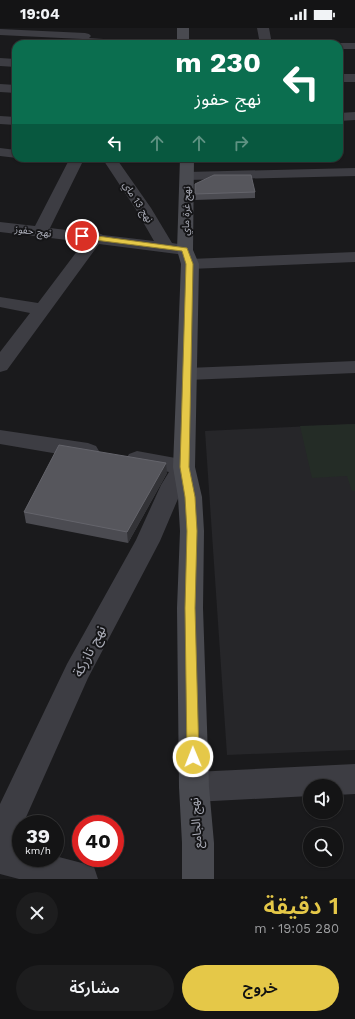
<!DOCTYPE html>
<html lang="ar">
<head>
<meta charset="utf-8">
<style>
  :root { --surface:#141415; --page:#1d1d1e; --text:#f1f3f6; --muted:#9d9ea0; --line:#333334; --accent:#e5c848 }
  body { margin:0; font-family:"Work Sans","Noto Sans Arabic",sans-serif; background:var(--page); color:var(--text); direction:rtl; height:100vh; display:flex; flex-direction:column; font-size:15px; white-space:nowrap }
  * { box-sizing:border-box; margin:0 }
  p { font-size:13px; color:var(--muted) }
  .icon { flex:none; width:22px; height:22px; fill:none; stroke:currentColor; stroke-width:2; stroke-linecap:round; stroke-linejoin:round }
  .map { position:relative; height:851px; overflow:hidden; direction:ltr }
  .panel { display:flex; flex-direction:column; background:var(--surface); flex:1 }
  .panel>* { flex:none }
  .top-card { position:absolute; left:12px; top:12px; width:331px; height:122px; border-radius:12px; box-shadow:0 1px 3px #0004,0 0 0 1px var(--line); direction:rtl; background:#0b6e4f; color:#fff; overflow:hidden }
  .controls { position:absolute; left:303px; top:751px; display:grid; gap:8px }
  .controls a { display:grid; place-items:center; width:40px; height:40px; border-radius:50%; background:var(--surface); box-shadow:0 1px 3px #0004,0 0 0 1px var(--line); font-size:20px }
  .speed { position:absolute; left:12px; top:787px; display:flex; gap:8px; font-size:20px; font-weight:700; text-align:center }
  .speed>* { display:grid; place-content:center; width:52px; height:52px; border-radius:50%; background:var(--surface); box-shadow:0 1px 3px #0004,0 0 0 1px var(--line); line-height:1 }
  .speed small { font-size:10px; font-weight:400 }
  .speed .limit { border:6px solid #d22; background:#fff; color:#111 }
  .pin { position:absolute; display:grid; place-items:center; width:34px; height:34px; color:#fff; margin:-17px; border:2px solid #fff; border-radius:50%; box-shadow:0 1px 4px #0007 }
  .me { position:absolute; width:44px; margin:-22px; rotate:359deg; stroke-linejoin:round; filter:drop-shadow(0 0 3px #0008) }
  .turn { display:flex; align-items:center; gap:14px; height:84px; padding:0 16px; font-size:18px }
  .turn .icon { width:52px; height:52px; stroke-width:2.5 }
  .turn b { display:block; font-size:28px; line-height:34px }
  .lanes { display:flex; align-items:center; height:38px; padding:0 16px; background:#0003; justify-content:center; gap:20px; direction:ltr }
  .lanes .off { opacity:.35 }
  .round { display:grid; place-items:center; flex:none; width:42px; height:42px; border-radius:21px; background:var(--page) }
  .head { display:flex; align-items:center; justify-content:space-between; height:68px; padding:0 16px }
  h1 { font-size:24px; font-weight:600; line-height:30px; color:var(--accent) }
  .cta { display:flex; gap:8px; margin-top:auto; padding:8px 16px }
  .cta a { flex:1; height:46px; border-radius:24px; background:var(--accent); color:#111; font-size:16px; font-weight:600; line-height:46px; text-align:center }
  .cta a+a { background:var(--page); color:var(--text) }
  .status { display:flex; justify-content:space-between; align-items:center; height:28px; padding:0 20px; background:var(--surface); direction:ltr }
  .status svg { height:11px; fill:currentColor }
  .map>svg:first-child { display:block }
  .built { fill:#262629 }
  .green { fill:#242c26 }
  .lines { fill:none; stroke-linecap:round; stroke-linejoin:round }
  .street { fill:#3d3d43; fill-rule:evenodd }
  .secondary { fill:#494a50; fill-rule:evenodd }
  .wall { fill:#4b4b51 }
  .shaded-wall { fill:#333337 }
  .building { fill:#56565c; stroke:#64646b }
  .route { fill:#e5c848; stroke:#95822f }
  .labels { text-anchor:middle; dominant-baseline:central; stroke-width:4; stroke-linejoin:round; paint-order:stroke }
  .far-street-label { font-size:10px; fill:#adafba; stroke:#151517 }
  .street-label { font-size:12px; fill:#adafba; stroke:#151517 }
  .near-street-label { font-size:14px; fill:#adafba; stroke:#151517 }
</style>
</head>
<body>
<div class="status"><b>19:04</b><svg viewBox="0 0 49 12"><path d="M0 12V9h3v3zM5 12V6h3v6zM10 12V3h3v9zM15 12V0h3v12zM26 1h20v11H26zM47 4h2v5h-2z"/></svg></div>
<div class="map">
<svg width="355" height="851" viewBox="0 0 355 851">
  <rect width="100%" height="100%" fill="#1a1a1c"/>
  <!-- built -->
  <polygon class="built" points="355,396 355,722 227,727 205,403"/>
  <!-- green -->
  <polygon class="green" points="355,396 355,463 352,463 347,448 312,450 300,398"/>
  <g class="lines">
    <!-- street -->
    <g class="street">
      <polygon points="257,0 269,0 272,16 260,16"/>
      <polygon points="0,1 85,5 89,6 91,8 89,10 133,13 137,14 139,16 84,16 80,13 82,11 0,7"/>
      <polygon points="339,15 355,15 355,21 339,21 339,16 335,16"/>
      <polygon points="0,30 16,31 16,39 0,38"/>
      <rect x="339" y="46" width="16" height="8"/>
      <polygon points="0,56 16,57 16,65 0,64"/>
      <polygon points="355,84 355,92 339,93 339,85"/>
      <polygon points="0,88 16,89 16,97 0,96"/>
      <polygon points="0,120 16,122 17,130 0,128"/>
      <polygon points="70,130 84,131 50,200 91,205 96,204 103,207 154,213 135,180 102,130 116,130 151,180 172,215 191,218 193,222 191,226 185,227 99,216 7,342 0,344 0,324 30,285 0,279 0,269 38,275 84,214 0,204 0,194 35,198"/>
      <polygon points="355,140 355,148 187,152 182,151 180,148 182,145 187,144"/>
      <polygon points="355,224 355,234 190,241 184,240 181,236 184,232 190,231"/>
      <polygon points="355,333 355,345 187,352 180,350 177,346 180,342 187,340"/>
      <polygon points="0,402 88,415 96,418 99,423 96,428 88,431 0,416"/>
      <polygon points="137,423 192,433 195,439 183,459 160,513 88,650 23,796 21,796 21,801 14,817 21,819 21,830 55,830 55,828 82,835 94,839 98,851 19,851 0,846 0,776 67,636 136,512 161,457 169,444 129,436 126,431 129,426"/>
      <polygon points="355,736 355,766 336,767 336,758 310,758 310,768 194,774 183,769 179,759 183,749 194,744"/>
    </g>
    <!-- secondary -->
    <g class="secondary">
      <rect x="177" y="0" width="12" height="16"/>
      <polygon points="180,130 194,130 193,222 199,236 195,439 202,469 204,503 203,580 209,759 214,815 214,851 182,851 182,815 179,759 177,580 180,503 178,469 173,439 181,236 177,222"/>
    </g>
  </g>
  <!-- wall -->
  <g class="wall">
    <polygon points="195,156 255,164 255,170 195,172"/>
    <polygon points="167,445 128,515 26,495 24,484"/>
  </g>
  <!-- shaded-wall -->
  <polygon class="shaded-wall" points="166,435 167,445 128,515 127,504"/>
  <!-- building -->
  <g class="building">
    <polygon points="214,147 251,147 255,164 195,166 195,156"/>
    <polygon points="59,417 166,435 127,504 24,484"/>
  </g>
  <!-- route -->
  <polygon class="route" points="82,206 187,220 193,236 189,439 195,469 197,503 195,580 199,729 197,733 193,735 189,733 187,729 185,580 187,503 185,469 180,439 186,236 182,223 79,210 78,208"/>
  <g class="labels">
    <!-- far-street labels -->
    <g class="far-street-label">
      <text transform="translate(138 174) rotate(57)">نهج 13 ماي</text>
      <text transform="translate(186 183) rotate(-88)">نهج غرة ماي</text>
      <text transform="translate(33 203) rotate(7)">نهج حفوز</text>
    </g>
    <!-- street labels -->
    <g class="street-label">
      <text transform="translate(196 795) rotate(-94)">نهج الجامع</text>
    </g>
    <!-- near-street labels -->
    <g class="near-street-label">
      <text transform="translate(89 623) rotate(-63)">نهج تازركة</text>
    </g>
  </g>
</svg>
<div class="controls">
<a><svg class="icon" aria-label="sound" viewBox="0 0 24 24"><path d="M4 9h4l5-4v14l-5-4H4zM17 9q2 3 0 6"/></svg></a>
<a><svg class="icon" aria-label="search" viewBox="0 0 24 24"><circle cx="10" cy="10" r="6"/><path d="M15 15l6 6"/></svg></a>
</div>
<div class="speed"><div>39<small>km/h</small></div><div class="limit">40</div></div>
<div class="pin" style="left:82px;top:208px;background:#d93025"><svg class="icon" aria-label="arrive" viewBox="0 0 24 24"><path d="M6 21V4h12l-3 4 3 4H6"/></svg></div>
<svg class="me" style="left:193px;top:729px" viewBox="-20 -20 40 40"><circle r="17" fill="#e5c848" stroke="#fff" stroke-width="3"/><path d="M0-11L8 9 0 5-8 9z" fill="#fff"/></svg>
<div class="top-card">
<div class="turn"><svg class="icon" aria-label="left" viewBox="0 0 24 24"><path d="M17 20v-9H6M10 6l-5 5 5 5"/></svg><div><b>230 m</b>نهج حفوز</div></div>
<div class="lanes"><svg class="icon" aria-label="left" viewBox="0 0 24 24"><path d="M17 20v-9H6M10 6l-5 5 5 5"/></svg><svg class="icon off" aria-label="ahead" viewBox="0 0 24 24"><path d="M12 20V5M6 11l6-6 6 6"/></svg><svg class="icon off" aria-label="ahead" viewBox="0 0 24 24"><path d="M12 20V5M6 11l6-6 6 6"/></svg><svg class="icon off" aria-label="right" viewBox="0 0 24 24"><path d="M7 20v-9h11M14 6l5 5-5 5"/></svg></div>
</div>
</div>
<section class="panel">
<div class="head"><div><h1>1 دقيقة</h1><p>280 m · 19:05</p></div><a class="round"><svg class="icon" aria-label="close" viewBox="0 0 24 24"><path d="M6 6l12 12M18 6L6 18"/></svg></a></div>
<div class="cta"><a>خروج</a><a>مشاركة</a></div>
</section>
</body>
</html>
